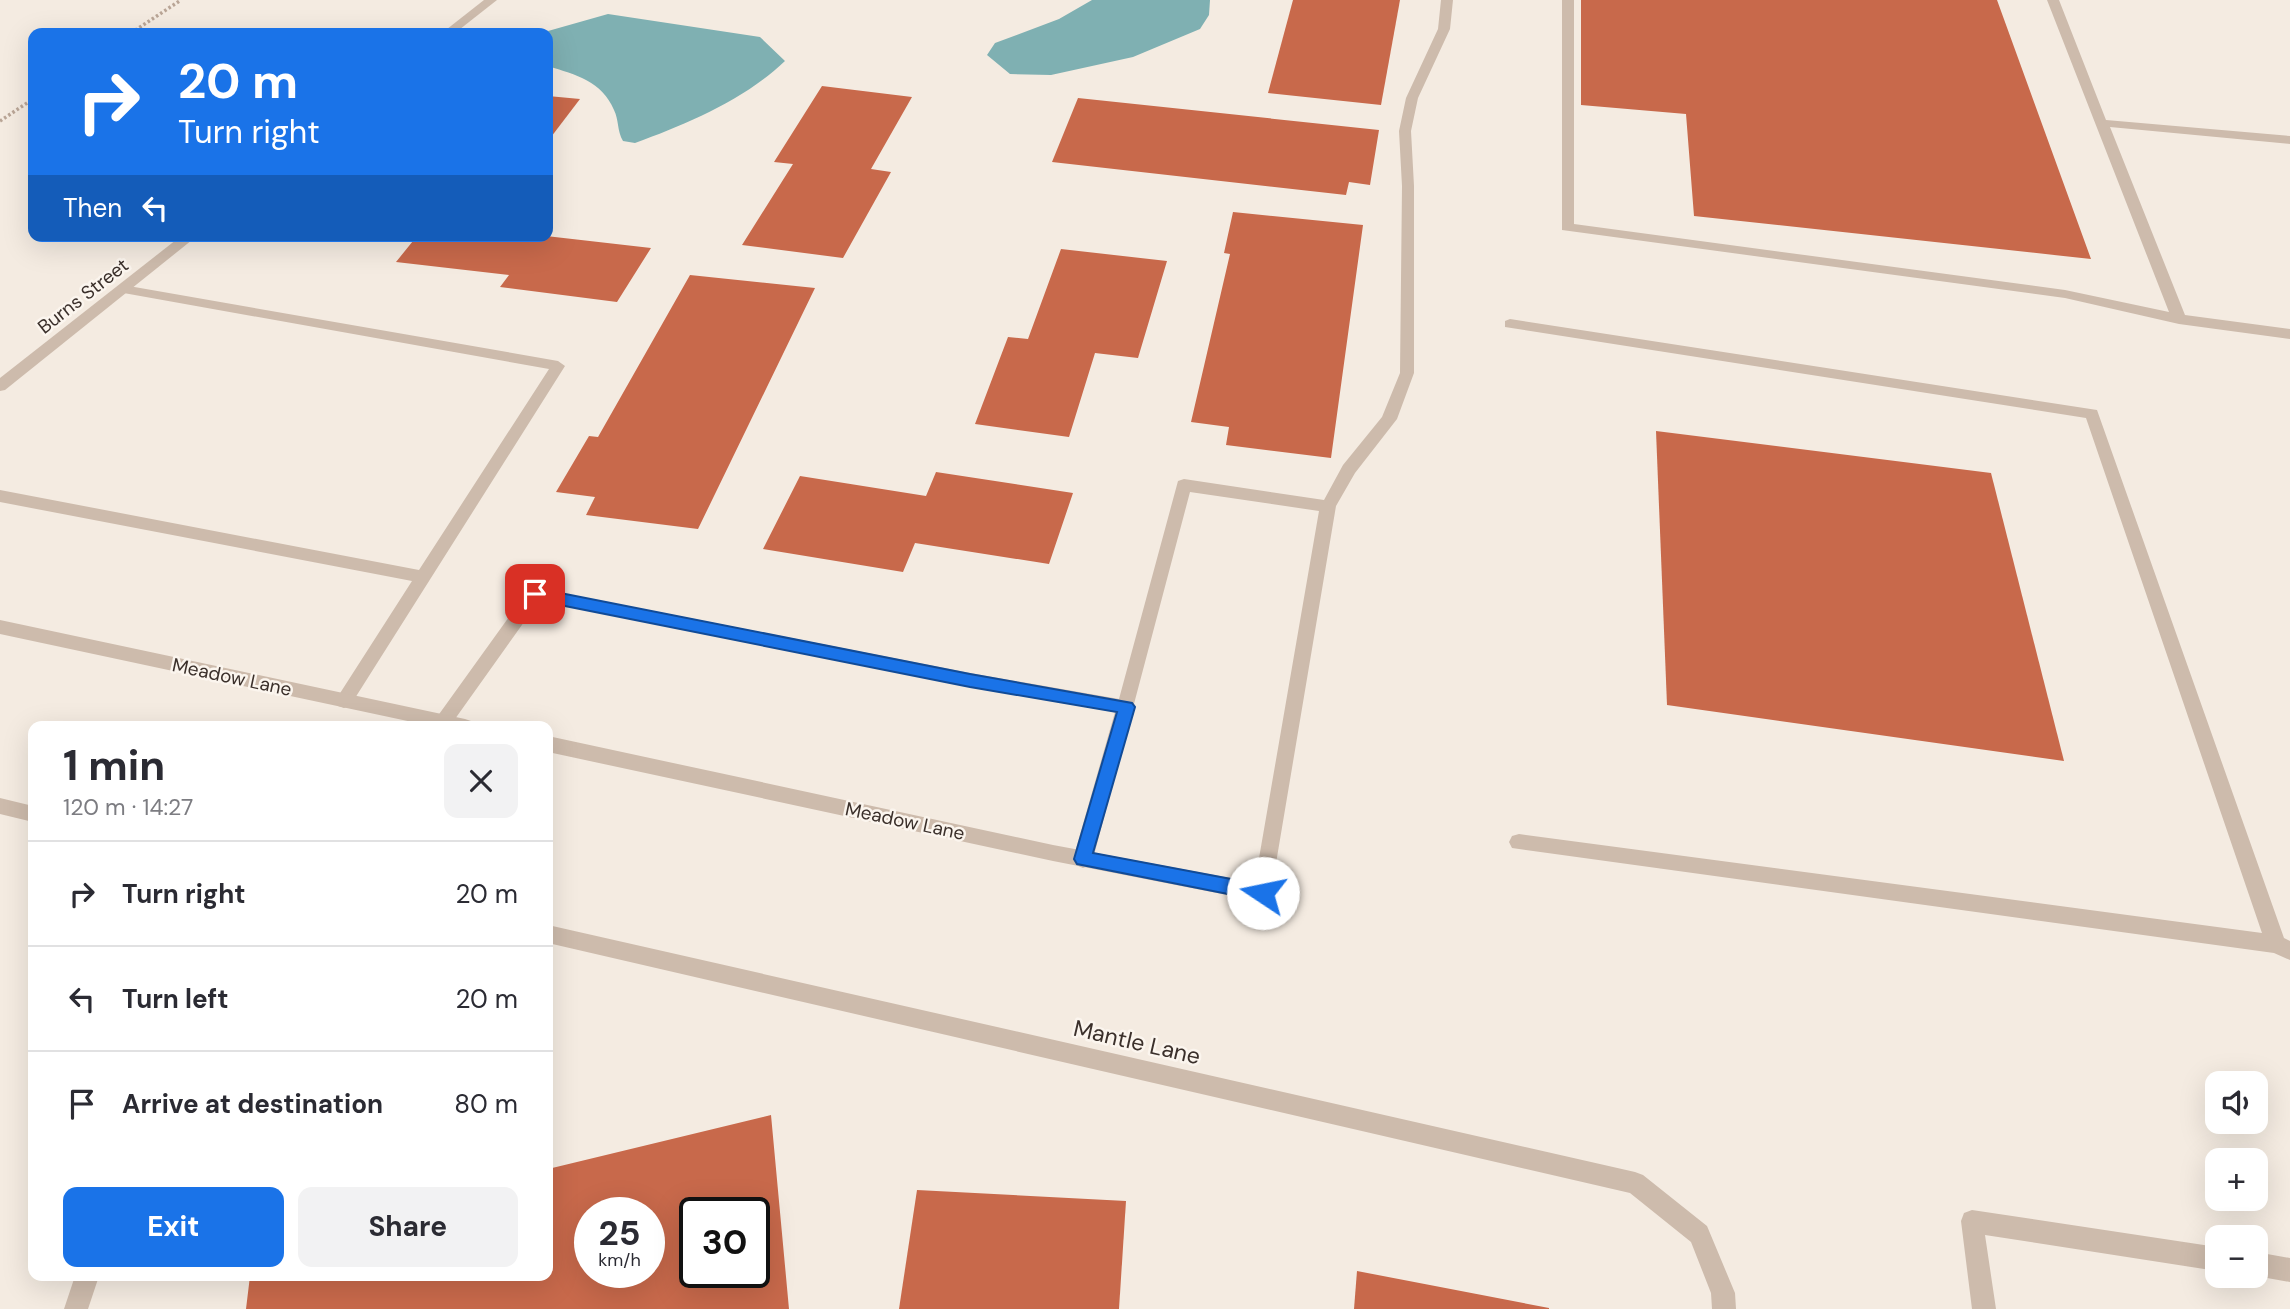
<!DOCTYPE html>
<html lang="en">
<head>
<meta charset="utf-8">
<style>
  :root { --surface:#fff; --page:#f2f2f3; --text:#2b2b33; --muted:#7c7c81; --line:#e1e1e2; --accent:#1a73e8 }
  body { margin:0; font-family:"DM Sans",sans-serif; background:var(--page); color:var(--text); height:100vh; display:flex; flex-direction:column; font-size:26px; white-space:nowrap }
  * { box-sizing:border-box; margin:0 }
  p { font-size:23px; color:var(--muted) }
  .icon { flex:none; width:38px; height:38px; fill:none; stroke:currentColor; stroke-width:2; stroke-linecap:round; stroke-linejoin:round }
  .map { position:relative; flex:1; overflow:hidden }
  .sheet { position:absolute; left:28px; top:721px; width:525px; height:560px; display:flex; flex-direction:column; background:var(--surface); border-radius:14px; box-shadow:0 7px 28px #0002 }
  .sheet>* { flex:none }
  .guide { position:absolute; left:28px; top:28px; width:525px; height:214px; border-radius:14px; box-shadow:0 7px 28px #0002; background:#1a73e8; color:#fff; overflow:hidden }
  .buttons { position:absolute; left:2205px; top:1071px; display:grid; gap:14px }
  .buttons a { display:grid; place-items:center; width:63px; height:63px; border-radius:14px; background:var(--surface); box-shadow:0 7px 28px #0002; font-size:35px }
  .speed { position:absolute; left:574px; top:1197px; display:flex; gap:14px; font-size:35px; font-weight:700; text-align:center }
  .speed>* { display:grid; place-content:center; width:91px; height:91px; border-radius:50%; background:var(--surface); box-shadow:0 7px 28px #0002; line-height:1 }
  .speed small { font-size:18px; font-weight:400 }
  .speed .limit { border:4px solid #111; border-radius:10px; background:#fff; color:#111 }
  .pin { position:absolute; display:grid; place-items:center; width:60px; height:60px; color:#fff; margin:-30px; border-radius:14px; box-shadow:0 4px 10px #0006 }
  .me { position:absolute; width:77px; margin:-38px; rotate:281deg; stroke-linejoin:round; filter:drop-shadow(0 0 5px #0008) }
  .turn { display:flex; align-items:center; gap:24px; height:147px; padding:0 35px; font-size:32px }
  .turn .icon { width:91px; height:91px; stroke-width:2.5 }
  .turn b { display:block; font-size:49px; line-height:60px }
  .then { display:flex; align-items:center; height:66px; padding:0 35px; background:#0003; gap:14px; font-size:26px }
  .round { display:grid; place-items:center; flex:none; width:74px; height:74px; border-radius:14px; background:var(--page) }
  .overview { display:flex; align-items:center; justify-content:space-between; height:119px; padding:0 35px }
  h1 { font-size:42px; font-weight:700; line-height:52px }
  .action { display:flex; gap:14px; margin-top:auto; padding:14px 35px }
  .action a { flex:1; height:80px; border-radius:14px; background:var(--accent); color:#fff; font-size:28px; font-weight:700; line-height:80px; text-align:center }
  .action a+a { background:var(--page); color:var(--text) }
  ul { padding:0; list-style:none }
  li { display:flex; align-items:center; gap:21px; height:105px; padding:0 35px; border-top:2px solid var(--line) }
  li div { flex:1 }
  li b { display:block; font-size:26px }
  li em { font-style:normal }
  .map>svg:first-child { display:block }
  .water { fill:#7fb0b2 }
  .building { fill:#c8694b; fill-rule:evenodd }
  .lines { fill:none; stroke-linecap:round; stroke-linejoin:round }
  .path { stroke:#b9a596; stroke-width:3.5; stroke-dasharray:2.5 2.5; stroke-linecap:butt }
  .service { fill:#cdbbac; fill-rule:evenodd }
  .minor { fill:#cdbbac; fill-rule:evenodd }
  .route { fill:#1a73e8; stroke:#114b97; stroke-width:2 }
  .labels { text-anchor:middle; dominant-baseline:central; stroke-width:5; stroke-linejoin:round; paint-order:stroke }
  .street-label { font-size:19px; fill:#3b302b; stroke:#fbf5ee }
  .near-street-label { font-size:23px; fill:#3b302b; stroke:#fbf5ee }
</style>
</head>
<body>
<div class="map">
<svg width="2290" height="1309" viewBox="0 0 2290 1309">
  <rect width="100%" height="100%" fill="#f4ebe1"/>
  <!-- water -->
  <g class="water">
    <polygon points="1092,0 1210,0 1209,15 1200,29 1133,57 1051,75 1010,74 987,55 995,43 1059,19"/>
    <path d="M608,14L760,37L785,61C744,100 687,124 635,143L623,141C617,131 619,120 614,110C602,81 576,75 548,66V33H541Z"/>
  </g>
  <!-- building -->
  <g class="building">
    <polygon points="1293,0 1400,0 1381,105 1268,93"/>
    <polygon points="1581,0 1997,0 2091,259 1694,216 1686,114 1581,105"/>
    <polygon points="822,86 912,97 871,169 891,172 843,258 742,245 793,164 774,162"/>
    <polygon points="548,96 580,99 548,141"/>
    <polygon points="1078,98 1379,130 1370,185 1349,182 1346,195 1052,162"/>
    <polygon points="1233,212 1363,225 1331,458 1226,445 1229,427 1191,422 1230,254 1224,253"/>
    <polygon points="417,236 546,236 651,248 617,302 500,287 509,275 396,262"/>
    <polygon points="1061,249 1167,261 1138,358 1095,353 1069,437 975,424 1008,337 1028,339"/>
    <polygon points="690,275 815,288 698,529 586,515 595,497 556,492 589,436 598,437"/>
    <polygon points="1656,431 1991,473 2064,761 1667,705"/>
    <polygon points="936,472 1073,493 1049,564 915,543 903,572 763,549 800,476 926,496"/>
    <path d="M771,1115L789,1309H246L250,1276H548V1169ZM590,1213H649V1272H590ZM695,1213H754V1272H695Z"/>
    <polygon points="917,1190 1126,1201 1119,1309 899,1309"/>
    <polygon points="1357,1271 1549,1308 1549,1309 1354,1309"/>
  </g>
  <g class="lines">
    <!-- path -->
    <g class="path">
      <polyline points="131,33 181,0"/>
      <polyline points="0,121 33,99"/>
    </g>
    <!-- service -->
    <g class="service">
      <polygon points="1441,0 1453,0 1450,29 1418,98 1411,131 1414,186 1414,373 1397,419 1355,473 1336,506 1270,899 1263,902 1256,899 1253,893 1319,511 1190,492 1093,859 1090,865 1083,868 1076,865 1073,859 1115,712 970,687 539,601 450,726 436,726 434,722 437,717 529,589 535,588 970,673 1119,699 1178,481 1184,479 1324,500 1343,465 1382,417 1400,373 1402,186 1399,131 1406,98 1438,29"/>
      <polygon points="1562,0 1574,0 1574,224 2065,290 2169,312 2047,0 2059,0 2106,120 2290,136 2290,144 2110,127 2185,315 2290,329 2290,339 2179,324 2065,298 1562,230"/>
      <polygon points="123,285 558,361 565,366 350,706 344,708 338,706 335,701 412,581 0,502 0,490 419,570 549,369 118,292 116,289"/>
      <polygon points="1510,319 2097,410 2284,938 2290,941 2290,960 2274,953 1512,848 1509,842 1512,836 1519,834 2262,933 2086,418 1505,327 1505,321"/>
      <polygon points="1972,1210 2217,1247 2217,1271 1985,1235 1996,1309 1972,1309 1961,1221 1964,1213"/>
      <polygon points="2256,1252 2290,1258 2290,1282 2256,1276"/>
    </g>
    <!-- minor -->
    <g class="minor">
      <polygon points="484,0 497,0 455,33 442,33"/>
      <polygon points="181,236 197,236 5,390 0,391 0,378"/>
      <polygon points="0,620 465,719 471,721 474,726 431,726 0,634"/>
      <polygon points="548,736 1053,845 1263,884 1270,887 1273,893 1270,899 1263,902 1053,861 548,752"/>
      <polygon points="0,798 33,806 33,822 0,814"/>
      <polygon points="548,925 1635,1172 1643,1175 1707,1226 1735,1293 1736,1309 1712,1309 1711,1293 1691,1242 1630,1193 548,943"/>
      <polygon points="75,1276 99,1276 88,1309 64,1309"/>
    </g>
  </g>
  <!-- route -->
  <polygon class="route" points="535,588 970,674 1132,703 1135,707 1093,853 1263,885 1269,888 1272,893 1269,899 1263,901 1077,864 1074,859 1117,712 970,687 535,600 527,594"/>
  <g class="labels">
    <!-- street labels -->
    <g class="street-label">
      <text transform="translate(83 296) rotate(-38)">Burns Street</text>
      <text transform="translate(232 677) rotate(12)">Meadow Lane</text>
      <text transform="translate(905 821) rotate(12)">Meadow Lane</text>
    </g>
    <!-- near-street labels -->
    <g class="near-street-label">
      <text transform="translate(1137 1042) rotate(13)">Mantle Lane</text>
    </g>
  </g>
</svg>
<div class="buttons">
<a><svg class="icon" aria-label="sound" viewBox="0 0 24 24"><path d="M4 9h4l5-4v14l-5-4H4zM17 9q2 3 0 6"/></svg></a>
<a>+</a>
<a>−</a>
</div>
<div class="speed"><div>25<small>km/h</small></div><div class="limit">30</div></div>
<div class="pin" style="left:535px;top:594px;background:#d93025"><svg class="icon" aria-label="arrive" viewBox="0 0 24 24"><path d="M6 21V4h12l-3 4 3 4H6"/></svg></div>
<svg class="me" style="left:1263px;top:893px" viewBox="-20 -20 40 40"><circle r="19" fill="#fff"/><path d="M0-13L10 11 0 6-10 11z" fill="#1a73e8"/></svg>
<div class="guide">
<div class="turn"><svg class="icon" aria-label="right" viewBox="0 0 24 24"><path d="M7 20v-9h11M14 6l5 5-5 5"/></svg><div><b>20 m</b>Turn right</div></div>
<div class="then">Then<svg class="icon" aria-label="left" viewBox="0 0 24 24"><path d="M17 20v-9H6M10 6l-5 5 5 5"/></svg></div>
</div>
<section class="sheet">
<div class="overview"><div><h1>1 min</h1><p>120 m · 14:27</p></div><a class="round"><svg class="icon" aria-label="close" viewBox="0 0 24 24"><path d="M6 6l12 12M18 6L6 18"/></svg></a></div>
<ul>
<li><svg class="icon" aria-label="right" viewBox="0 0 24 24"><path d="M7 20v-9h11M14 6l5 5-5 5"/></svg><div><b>Turn right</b></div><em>20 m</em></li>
<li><svg class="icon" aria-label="left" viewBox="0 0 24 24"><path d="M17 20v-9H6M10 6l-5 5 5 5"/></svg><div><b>Turn left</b></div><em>20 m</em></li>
<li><svg class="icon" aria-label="arrive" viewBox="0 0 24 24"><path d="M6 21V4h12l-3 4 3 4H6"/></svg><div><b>Arrive at destination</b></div><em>80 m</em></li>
</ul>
<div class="action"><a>Exit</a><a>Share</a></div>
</section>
</div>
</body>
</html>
